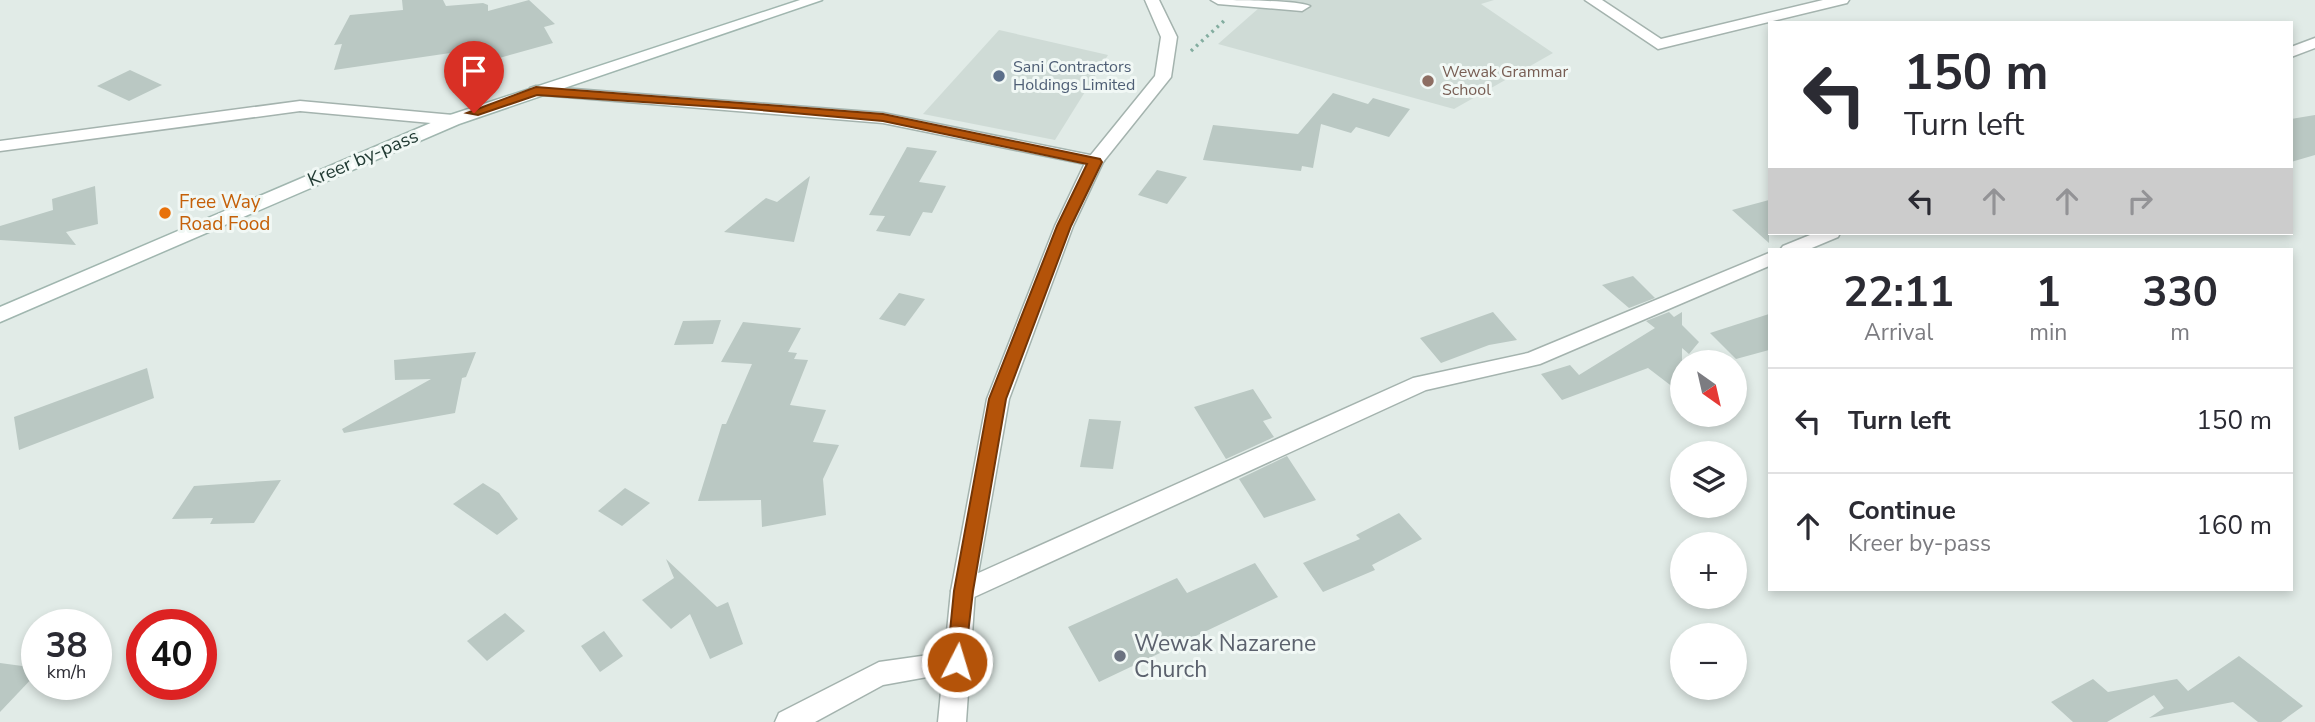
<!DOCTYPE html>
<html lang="en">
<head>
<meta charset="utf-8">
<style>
  :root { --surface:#fff; --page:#f7f7f7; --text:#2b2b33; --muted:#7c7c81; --line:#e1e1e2 }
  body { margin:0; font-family:"Nunito Sans",sans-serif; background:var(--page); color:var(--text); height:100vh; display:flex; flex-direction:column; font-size:26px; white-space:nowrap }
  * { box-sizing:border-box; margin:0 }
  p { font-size:23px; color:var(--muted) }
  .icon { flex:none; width:38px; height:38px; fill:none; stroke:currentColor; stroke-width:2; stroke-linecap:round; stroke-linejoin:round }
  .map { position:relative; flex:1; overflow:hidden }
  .details { position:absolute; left:1768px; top:248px; width:525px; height:343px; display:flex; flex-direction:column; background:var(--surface); border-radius:0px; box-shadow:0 4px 10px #0003 }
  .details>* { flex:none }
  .banner { position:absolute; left:1768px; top:21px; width:525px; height:214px; border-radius:0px; box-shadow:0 4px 10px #0003; background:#fff; color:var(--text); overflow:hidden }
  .needle { width:46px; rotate:146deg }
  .fabs { position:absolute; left:1670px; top:350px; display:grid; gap:14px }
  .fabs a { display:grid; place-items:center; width:77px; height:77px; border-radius:50%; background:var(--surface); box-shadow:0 4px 10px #0003; font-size:35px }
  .speed { position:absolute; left:21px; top:609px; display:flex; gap:14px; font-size:35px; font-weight:700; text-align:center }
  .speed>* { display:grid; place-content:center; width:91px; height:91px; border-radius:50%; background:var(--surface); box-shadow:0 4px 10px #0003; line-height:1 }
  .speed small { font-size:18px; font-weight:400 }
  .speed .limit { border:10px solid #d22; background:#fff; color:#111 }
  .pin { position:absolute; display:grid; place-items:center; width:60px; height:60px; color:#fff; margin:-72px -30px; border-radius:50% 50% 50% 0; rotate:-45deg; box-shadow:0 0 7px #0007 }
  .pin .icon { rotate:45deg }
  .me { position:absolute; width:77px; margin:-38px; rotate:5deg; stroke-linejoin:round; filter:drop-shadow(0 0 5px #0008) }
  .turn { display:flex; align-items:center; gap:24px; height:147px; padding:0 21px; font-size:32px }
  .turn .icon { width:91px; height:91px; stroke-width:2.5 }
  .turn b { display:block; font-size:49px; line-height:60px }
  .lanes { display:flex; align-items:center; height:66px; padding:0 21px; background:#0003; justify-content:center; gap:35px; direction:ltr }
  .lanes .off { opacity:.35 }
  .eta { display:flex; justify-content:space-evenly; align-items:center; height:119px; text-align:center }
  .eta b { font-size:42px; font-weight:700; line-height:49px }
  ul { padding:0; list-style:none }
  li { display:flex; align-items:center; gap:21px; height:105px; padding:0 21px; border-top:2px solid var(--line) }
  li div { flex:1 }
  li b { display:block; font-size:26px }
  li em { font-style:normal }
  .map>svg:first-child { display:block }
  .built { fill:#cfdbd6 }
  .building { fill:#bac8c3 }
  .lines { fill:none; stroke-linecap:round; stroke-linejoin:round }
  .minor-casing { stroke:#a4b3ae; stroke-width:3 }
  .tertiary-casing { stroke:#a4b3ae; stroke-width:3 }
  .secondary-casing { stroke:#a0b6af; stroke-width:3 }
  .path { stroke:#83ada0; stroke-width:3.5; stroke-dasharray:2.5 4.5; stroke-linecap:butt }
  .minor { fill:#fff; fill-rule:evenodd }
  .tertiary { fill:#fff; fill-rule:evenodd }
  .secondary { fill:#fff; fill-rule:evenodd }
  .route { fill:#b45309; stroke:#753606; stroke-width:2 }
  .service-dot { fill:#5c6f8a; stroke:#f1f8f5; stroke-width:2.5 }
  .education-dot { fill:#8d6e63; stroke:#f1f8f5; stroke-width:2.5 }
  .food-dot { fill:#e8710a; stroke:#f1f8f5; stroke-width:2.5 }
  .worship-dot { fill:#6b7280; stroke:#f1f8f5; stroke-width:2.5 }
  .labels { text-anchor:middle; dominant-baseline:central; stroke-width:6; stroke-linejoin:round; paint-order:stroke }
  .far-service-label { font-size:16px; fill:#4e5e75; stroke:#f1f8f5; text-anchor:start }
  .far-education-label { font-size:16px; fill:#785e54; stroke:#f1f8f5; text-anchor:start }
  .street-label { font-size:19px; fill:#223b34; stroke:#f1f8f5 }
  .food-label { font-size:19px; fill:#c56008; stroke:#f1f8f5; text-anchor:start }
  .near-worship-label { font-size:23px; fill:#5b616d; stroke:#f1f8f5; text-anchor:start }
</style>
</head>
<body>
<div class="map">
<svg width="2315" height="722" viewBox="0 0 2315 722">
  <rect width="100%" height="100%" fill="#e1ebe7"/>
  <!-- built -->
  <g class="built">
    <polygon points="1268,0 1494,0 1481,4 1553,53 1454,109 1218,44"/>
    <polygon points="999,30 1108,55 1055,140 923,114"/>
  </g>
  <!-- building -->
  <g class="building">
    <polygon points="402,0 443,0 446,6 483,3 488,5 488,11 529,0 555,24 544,27 553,43 478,64 469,46 464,51 334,70 342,44 334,45 350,15 403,10"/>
    <polygon points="130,70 162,85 129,101 97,86"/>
    <polygon points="1333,93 1368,104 1373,98 1410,109 1389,137 1356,127 1351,133 1321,124 1313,168 1302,166 1301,171 1203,160 1213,125 1298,134"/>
    <polygon points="2315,115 2315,155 2291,162 2291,119"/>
    <polygon points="907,147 937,151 919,182 946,186 932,213 923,212 910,236 876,231 885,216 869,215"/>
    <polygon points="1157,170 1187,177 1167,204 1138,195"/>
    <polygon points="810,176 794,242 724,232 766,198 777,202"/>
    <polygon points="95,186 98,224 66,232 76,245 0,240 0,226 53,210 52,199"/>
    <polygon points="1769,200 1769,243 1732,210"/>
    <polygon points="1633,276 1655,298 1629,308 1602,285"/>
    <polygon points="899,293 925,299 905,326 879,319"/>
    <polygon points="1493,312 1517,340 1489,345 1441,363 1420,338"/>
    <polygon points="1669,312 1674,317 1682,312 1682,325 1699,342 1689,354 1682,348 1682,394 1648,368 1562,400 1541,374 1570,365 1579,375 1655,328 1646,321"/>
    <polygon points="1769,314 1769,350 1736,359 1710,333"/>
    <polygon points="721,320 713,344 674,345 683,321"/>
    <polygon points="743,322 801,328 788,352 797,353 794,359 808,360 790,405 826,410 813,442 839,445 823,479 826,515 762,527 761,500 698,501 722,424 726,424 752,364 721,362"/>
    <polygon points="476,352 466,377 462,378 455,413 344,433 342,429 431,379 395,380 394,360"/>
    <polygon points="147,368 154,398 19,450 14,417"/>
    <polygon points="1253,389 1272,418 1263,421 1274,437 1226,459 1194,407"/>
    <polygon points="1089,419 1121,421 1113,469 1080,467"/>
    <polygon points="1287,456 1316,500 1264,518 1239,479"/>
    <polygon points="281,480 254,523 210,524 213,518 172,519 194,486"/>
    <polygon points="483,483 499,493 518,519 497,535 453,504"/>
    <polygon points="625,488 650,503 622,526 598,511"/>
    <polygon points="1399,513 1422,539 1372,565 1375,570 1323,592 1303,563 1360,539 1356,535"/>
    <polygon points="666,559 717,607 728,602 743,644 710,659 690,614 671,629 642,600 674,578"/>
    <polygon points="1255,563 1278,597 1099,682 1068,627 1177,578 1187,593"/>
    <polygon points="505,613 525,631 487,661 467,641"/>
    <polygon points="604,631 623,656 600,672 581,646"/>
    <polygon points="2239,656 2303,706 2281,722 2258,722 2233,702 2149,718 2164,708 2154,695 2107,722 2073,722 2051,702 2093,679 2108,692 2177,679 2188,691"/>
    <polygon points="0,663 37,668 37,673 0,712"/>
  </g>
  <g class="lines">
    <!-- minor casing -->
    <g class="minor-casing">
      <g id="minor">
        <path d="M1211,0C1230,0 1297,0 1310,6L1302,11L1218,4Z"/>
        <polygon points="1585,0 1602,0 1661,39 1823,0 1849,0 1847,3 1658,49"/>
        <polygon points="2315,38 2315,48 2291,57 2291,47"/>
        <polygon points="536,86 883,113 1095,156 1104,161 1095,166 883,123 530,94 530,88"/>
        <polygon points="300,101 453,115 461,120 453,125 300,111 0,151 0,141"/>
        <polygon points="1815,233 1840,233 1838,237 1807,250 1780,250 1783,246"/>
        <polygon points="1769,253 1769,266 1540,364 1426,390 972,598 963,601 954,598 951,591 954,584 1413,378 1528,353"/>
        <polygon points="957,651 966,654 970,662 966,670 883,685 815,722 775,722 779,713 879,662"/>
      </g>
    </g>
    <!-- tertiary casing -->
    <g class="tertiary-casing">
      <polygon id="tertiary" points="1145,0 1159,0 1177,37 1171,77 1103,162 1073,226 1009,399 975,591 966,722 938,722 951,591 987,399 1055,226 1086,161 1155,76 1161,37"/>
    </g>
    <!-- secondary casing -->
    <g class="secondary-casing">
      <polygon id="secondary" points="800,0 822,0 459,124 0,322 0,307 447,116"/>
    </g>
    <!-- path -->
    <polyline class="path" points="1191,51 1226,19"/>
    <!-- minor -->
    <use href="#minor" class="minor"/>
    <!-- tertiary -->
    <use href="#tertiary" class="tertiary"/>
    <!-- secondary -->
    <use href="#secondary" class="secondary"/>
  </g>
  <!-- route -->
  <polygon class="route" points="536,87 883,114 1100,159 1102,162 1071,226 1006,399 973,591 964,668 957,670 950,668 947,662 954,591 989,399 1057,226 1087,164 883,121 749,109 537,95 478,115 467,113"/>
  <!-- markers -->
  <circle class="service-dot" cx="999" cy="76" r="7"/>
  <circle class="education-dot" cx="1428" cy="81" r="7"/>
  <circle class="food-dot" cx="165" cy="213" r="7"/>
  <circle class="worship-dot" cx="1120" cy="656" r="7"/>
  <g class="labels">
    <!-- far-service labels -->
    <g class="far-service-label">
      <text x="1013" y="67">Sani Contractors<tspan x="1013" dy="18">Holdings Limited</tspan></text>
    </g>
    <!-- far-education labels -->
    <g class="far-education-label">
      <text x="1442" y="72">Wewak Grammar<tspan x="1442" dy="18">School</tspan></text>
    </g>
    <!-- street labels -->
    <g class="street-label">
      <text transform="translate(363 158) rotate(-23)">Kreer by-pass</text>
    </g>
    <!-- food labels -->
    <g class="food-label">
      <text x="179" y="202">Free Way<tspan x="179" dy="22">Road Food</tspan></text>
    </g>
    <!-- near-worship labels -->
    <g class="near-worship-label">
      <text x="1134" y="643">Wewak Nazarene<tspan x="1134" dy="26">Church</tspan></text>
    </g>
  </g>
</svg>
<div class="fabs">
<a><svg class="needle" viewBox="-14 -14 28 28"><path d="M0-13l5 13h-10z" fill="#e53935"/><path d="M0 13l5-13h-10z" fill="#7c7c81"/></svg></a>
<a><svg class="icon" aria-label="layers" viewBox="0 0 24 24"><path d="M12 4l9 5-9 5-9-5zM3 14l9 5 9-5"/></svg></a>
<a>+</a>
<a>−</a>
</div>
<div class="speed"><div>38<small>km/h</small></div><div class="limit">40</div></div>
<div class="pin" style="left:474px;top:113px;background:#d93025"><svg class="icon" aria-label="arrive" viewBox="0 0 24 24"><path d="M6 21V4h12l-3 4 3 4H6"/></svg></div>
<svg class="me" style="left:957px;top:662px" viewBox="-20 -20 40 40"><circle r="17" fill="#b45309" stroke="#fff" stroke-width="3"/><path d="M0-11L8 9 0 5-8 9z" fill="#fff"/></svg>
<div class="banner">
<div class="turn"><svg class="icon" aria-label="left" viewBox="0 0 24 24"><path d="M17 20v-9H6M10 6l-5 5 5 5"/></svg><div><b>150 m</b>Turn left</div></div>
<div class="lanes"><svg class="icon" aria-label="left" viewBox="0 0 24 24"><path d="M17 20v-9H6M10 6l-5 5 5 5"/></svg><svg class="icon off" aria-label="ahead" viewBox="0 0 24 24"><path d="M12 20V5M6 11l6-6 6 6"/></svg><svg class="icon off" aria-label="ahead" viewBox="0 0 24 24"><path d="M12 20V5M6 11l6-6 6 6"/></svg><svg class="icon off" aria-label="right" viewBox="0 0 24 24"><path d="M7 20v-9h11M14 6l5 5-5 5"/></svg></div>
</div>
<section class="details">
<div class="eta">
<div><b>22:11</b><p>Arrival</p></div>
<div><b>1</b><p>min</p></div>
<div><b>330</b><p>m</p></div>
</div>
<ul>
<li><svg class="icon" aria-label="left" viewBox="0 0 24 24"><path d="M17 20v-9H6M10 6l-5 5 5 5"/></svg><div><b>Turn left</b></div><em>150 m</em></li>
<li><svg class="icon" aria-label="ahead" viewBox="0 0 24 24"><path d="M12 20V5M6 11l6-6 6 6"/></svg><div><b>Continue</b><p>Kreer by-pass</p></div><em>160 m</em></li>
</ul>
</section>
</div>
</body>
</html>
